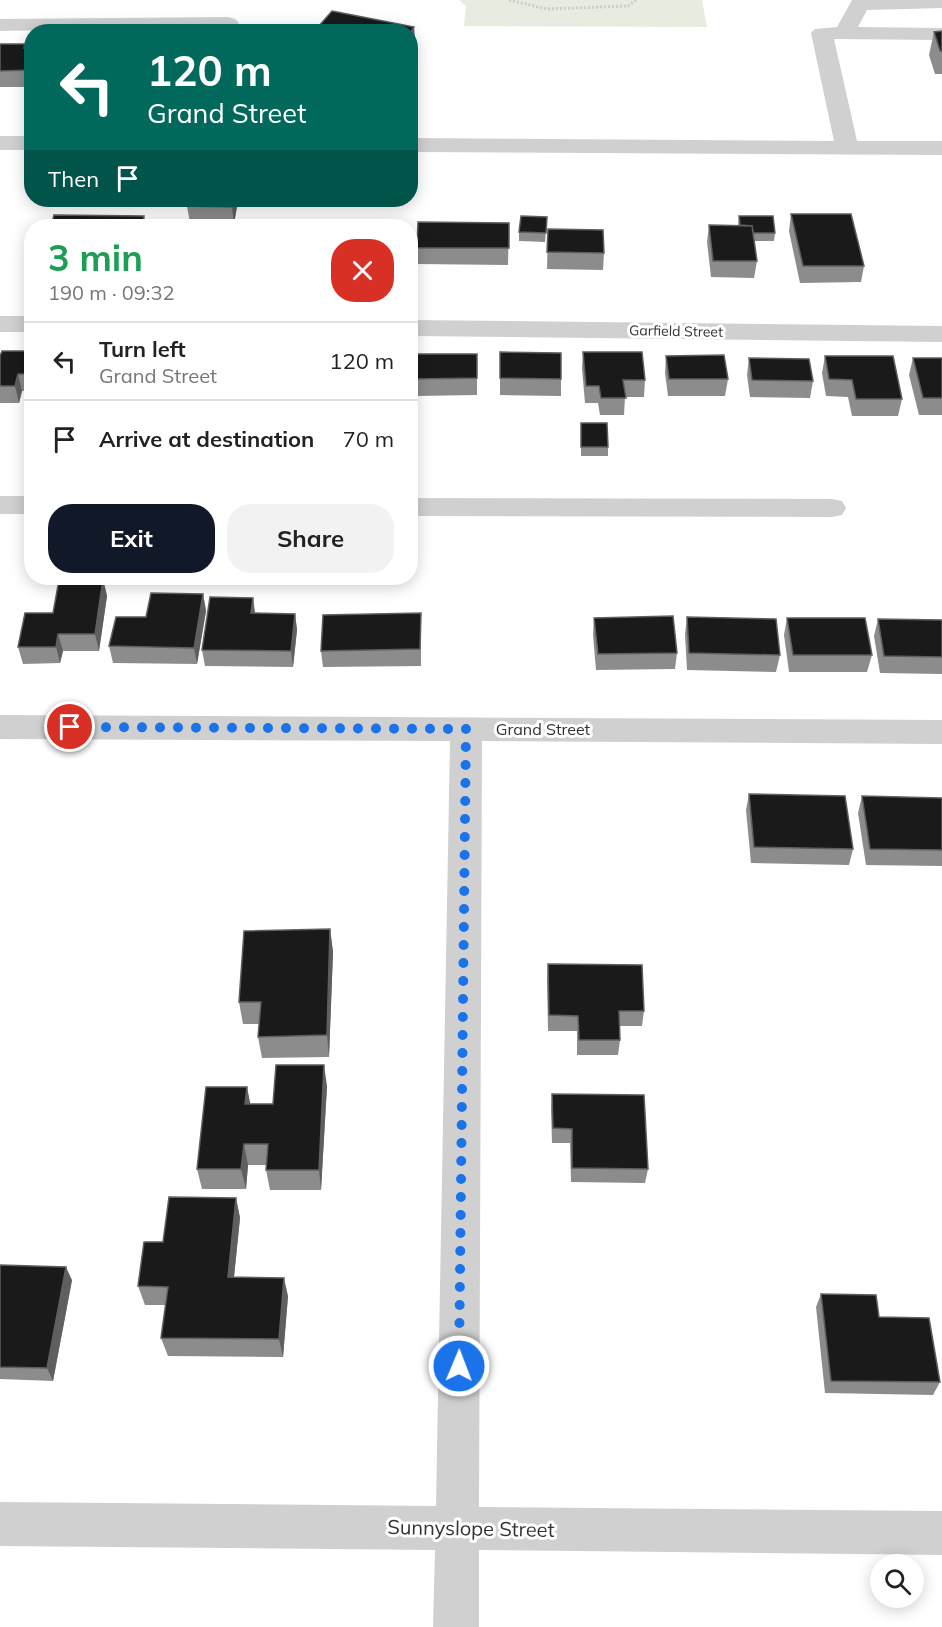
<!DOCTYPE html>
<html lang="en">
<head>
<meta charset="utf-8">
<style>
  :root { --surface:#fff; --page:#f2f2f2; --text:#222; --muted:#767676; --line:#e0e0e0; --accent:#111827 }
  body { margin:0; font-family:Mulish,sans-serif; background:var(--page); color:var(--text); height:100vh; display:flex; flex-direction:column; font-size:22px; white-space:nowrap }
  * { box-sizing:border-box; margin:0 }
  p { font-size:20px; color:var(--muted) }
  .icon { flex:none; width:33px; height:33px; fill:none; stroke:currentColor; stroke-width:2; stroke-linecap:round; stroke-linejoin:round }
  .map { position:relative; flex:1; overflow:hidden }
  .drawer { position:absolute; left:24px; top:219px; width:394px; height:366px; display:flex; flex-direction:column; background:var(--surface); border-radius:24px; box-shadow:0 3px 15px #0003 }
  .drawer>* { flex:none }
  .top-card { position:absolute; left:24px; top:24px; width:394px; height:183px; border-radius:24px; box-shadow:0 3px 15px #0003; background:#00695c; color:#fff; overflow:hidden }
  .tools { position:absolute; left:870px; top:1554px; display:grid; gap:12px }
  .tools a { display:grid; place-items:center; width:54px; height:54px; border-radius:50%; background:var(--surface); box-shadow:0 3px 15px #0003; font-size:30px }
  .pin { position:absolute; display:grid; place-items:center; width:51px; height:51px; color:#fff; margin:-26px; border:3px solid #fff; border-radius:50%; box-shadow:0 2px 6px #0007 }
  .me { position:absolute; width:66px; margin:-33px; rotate:1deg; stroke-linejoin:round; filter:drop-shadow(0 0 4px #0008) }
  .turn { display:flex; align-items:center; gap:21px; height:126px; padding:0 24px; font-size:27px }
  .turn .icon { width:78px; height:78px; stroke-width:2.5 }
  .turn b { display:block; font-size:42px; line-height:51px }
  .then { display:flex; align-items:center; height:57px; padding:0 24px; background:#0003; gap:12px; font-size:22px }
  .round { display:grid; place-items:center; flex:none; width:63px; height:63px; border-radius:24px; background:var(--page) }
  .head { display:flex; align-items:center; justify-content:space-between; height:102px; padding:0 24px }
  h1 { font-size:36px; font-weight:700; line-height:45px; color:#1e9e55 }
  .button { display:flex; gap:12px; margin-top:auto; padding:12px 24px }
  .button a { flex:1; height:69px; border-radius:24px; background:var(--accent); color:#fff; font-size:24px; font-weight:700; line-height:69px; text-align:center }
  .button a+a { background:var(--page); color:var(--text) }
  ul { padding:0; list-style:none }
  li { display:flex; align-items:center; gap:18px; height:78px; padding:0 24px; border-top:2px solid var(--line) }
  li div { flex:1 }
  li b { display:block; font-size:22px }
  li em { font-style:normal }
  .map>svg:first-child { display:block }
  .green { fill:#e6ecdf }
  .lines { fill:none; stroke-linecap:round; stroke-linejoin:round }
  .path { stroke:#cdcdcd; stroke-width:3; stroke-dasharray:2 2; stroke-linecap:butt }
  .minor { fill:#d0d0d0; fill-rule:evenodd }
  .wall { fill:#8c8c8c }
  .shaded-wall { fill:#5f5f5f }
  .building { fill:#1a1a1a; stroke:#5f5f5f; stroke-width:1.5 }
  .route { stroke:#1a73e8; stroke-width:10; stroke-dasharray:0 18 }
  .labels { text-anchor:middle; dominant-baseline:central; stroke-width:6; stroke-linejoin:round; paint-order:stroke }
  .far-street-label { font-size:14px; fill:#333; stroke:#fff }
  .street-label { font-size:16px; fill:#333; stroke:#fff }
  .near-street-label { font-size:20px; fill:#333; stroke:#fff }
</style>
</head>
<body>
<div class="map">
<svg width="942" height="1627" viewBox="0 0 942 1627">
  <rect width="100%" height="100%" fill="#fff"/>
  <!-- green -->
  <polygon class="green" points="459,0 702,0 707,27 464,26 466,6"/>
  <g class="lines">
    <!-- path -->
    <polyline class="path" points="509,0 547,9 628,6 636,0"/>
    <!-- minor -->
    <g class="minor">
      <polygon points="852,0 942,0 942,8 867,10 858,27 942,28 942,40 834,39 857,141 942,141 942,155 411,152 411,138 834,141 811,33 815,29 837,27"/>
      <polygon points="228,17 235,19 239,23 235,27 0,31 0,19"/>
      <rect x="0" y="136" width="32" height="14"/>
      <rect x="0" y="316" width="32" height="16"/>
      <polygon points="411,320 942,326 942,342 411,336"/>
      <rect x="0" y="496" width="32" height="18"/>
      <polygon points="411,498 832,499 842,501 846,508 842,515 832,517 411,516"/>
      <polygon points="0,715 942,720 942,744 482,741 479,1507 942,1511 942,1555 479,1550 479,1627 433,1627 435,1550 0,1546 0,1502 436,1506 450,741 0,739"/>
    </g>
  </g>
  <!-- wall -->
  <g class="wall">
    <polygon points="318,27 414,27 415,43 411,32 319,32"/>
    <polygon points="942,31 942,74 935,74 929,55 934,32"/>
    <polygon points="0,44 26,48 32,48 32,87 0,87"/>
    <polygon points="189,200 238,200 234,224 190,223 187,206"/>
    <polygon points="791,214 864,266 861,282 800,283 789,231"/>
    <polygon points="739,216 775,233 774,241 754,241 757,261 754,278 711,277 707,242 709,225 738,225"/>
    <polygon points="547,217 545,242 519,241 519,232"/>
    <polygon points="509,223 508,265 417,264 417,248"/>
    <polygon points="548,229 604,253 603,270 547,269"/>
    <polygon points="32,351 32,391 22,391 19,403 0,403 0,356"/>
    <polygon points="500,352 561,379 561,396 500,395"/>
    <polygon points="583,352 645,380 644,397 625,397 624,415 600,415 598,403 585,403 582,369"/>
    <polygon points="477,354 477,395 416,396 416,379"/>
    <polygon points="666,356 728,379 725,396 668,396 665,373"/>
    <polygon points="825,356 902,399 898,416 852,416 848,397 826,396 822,373"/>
    <polygon points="749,358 813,381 810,398 750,397 747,375"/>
    <polygon points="913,358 942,358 942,415 919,415 909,375"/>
    <polygon points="581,423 608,447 608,456 581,456"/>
    <polygon points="103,579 107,596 99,651 63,651 60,663 23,664 18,647 53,613"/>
    <polygon points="203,594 206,611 197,664 113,663 109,646 146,617"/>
    <polygon points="253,598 255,613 295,614 297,630 293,667 205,666 202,650"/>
    <polygon points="687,617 780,655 776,672 687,670 685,634"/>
    <polygon points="594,618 677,653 675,669 596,670 593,635"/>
    <polygon points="787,618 872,655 867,672 789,672 784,635"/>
    <polygon points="878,619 942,620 942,674 880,673 874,636"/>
    <polygon points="421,630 421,666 323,667 321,651"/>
    <polygon points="749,794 853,849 849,865 751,863 746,810"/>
    <polygon points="862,796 942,798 942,866 866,865 858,813"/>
    <polygon points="330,929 333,952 329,1057 262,1058 258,1037 259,1024 243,1024 239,1002"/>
    <polygon points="548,964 644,1011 642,1026 620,1026 620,1040 618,1055 577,1055 577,1031 548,1031 547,979"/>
    <polygon points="327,1086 321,1190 270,1190 266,1170 266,1165 248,1165 246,1189 202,1189 197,1169 247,1087 250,1104 273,1104"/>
    <polygon points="552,1094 648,1169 645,1183 571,1182 570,1143 552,1143 551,1109"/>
    <polygon points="236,1198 240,1218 234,1277 288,1296 283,1357 168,1356 161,1338 166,1305 145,1305 138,1286 163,1242"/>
    <polygon points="0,1265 72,1280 53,1381 0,1379"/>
    <polygon points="821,1294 940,1382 933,1395 825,1393 816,1307"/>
  </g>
  <!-- shaded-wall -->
  <g class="shaded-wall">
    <polygon points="414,27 415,43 411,48 411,32"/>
    <polygon points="233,200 238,200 238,201 234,224 232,207"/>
    <polygon points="144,216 146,226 142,226"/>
    <polygon points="18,374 22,391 19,403 15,386"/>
    <polygon points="103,579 107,596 99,651 95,634"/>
    <polygon points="203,594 206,611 197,664 194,648"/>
    <polygon points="253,598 255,615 251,613"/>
    <polygon points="295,614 297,630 293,667 291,651"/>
    <polygon points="58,634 63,651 60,663 56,647"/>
    <polygon points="330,929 333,952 329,1057 327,1035"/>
    <polygon points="324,1065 327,1086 321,1190 319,1170"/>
    <polygon points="247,1087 251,1108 245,1104"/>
    <polygon points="244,1144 248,1165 246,1189 241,1169"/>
    <polygon points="236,1198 240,1218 232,1296 228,1277"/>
    <polygon points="66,1267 72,1280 53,1381 47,1368"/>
    <polygon points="284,1278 288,1296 283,1357 279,1339"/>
  </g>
  <!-- building -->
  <g class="building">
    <polygon points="332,11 414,27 411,32 340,32 318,27"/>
    <polygon points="942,31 942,51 940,51 934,32"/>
    <polygon points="0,44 25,44 24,48 32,48 32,70 0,71"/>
    <polygon points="189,200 233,200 232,207 187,206"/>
    <polygon points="791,214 851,214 864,266 803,266"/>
    <polygon points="54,215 144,216 142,226 51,226"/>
    <polygon points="521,216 547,217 546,233 519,232"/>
    <polygon points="739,216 773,216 775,233 753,233 752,226 740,225"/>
    <polygon points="418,222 509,223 509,248 417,248"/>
    <polygon points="404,224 404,226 319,226 320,225"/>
    <polygon points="709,225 752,226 757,261 713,261"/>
    <polygon points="548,229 603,230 604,253 547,252"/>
    <polygon points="2,351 32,351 32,374 18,374 15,386 0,386 0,356"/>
    <polygon points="500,352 561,353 561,379 500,378"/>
    <polygon points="583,352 642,352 645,380 623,380 626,398 601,398 599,386 586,386"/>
    <polygon points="416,354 477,354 477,378 416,379"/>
    <polygon points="724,355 728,379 669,379 666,356"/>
    <polygon points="825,356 893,356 902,399 856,399 852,380 829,379"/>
    <polygon points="749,358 809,359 813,381 752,380"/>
    <polygon points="913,358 942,358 942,398 923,398"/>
    <polygon points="581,423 607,423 608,447 581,447"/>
    <polygon points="103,579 95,634 58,634 56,647 18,647 25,613 53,613 59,580"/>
    <polygon points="151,593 203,594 194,648 109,646 116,617 146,617"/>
    <polygon points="210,597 253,598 251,613 295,614 291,651 202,650"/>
    <polygon points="421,613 420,649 321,651 323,615"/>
    <polygon points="673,616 677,653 598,654 594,618"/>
    <polygon points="687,617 776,619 780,655 689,653"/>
    <polygon points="787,618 865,618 872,655 793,655"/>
    <polygon points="878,619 942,620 942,657 884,656"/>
    <polygon points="749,794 845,796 853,849 754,847"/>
    <polygon points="862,796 942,798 942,850 870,849"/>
    <polygon points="330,929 327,1035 258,1037 261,1002 239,1002 244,931"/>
    <polygon points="548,964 642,965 644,1011 619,1011 620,1040 579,1040 578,1016 549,1015"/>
    <polygon points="276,1065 324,1065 319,1170 266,1170 268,1144 244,1144 241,1169 197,1169 206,1087 247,1087 245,1104 273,1104"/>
    <polygon points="552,1094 644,1095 648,1169 572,1168 572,1129 553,1128"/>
    <polygon points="169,1197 236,1198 228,1277 284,1278 279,1339 161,1338 168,1287 138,1286 144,1242 163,1242"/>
    <polygon points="0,1265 66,1267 47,1368 0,1367"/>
    <polygon points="821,1294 876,1295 879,1317 929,1318 940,1382 831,1381"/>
  </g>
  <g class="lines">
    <!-- route -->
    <polyline class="route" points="70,727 466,729 459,1366"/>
  </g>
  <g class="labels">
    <!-- far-street labels -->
    <g class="far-street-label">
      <text transform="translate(676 331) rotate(1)">Garfield Street</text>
    </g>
    <!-- street labels -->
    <g class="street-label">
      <text x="543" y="729">Grand Street</text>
    </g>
    <!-- near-street labels -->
    <g class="near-street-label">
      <text transform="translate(471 1528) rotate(1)">Sunnyslope Street</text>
    </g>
  </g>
</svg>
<div class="tools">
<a><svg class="icon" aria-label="search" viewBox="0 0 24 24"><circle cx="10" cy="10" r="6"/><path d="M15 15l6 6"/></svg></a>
</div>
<div class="pin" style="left:70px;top:727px;background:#d93025"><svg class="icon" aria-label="arrive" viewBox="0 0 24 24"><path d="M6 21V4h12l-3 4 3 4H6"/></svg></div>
<svg class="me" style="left:459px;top:1366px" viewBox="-20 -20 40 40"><circle r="17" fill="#1a73e8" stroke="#fff" stroke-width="3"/><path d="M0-11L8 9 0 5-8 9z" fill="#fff"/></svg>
<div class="top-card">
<div class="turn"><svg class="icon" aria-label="left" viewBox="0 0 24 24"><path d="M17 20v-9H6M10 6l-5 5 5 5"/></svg><div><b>120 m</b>Grand Street</div></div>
<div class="then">Then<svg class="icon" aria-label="arrive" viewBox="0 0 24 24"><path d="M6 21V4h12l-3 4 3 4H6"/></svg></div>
</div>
<section class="drawer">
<div class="head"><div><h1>3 min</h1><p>190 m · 09:32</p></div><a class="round" style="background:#d93025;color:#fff"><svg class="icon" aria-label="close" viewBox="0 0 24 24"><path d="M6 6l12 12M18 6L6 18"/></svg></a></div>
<ul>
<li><svg class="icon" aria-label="left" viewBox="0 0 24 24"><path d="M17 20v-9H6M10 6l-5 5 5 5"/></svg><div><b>Turn left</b><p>Grand Street</p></div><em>120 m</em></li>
<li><svg class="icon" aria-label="arrive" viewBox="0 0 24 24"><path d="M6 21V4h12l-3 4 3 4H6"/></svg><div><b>Arrive at destination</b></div><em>70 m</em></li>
</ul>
<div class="button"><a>Exit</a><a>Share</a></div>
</section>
</div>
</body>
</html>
